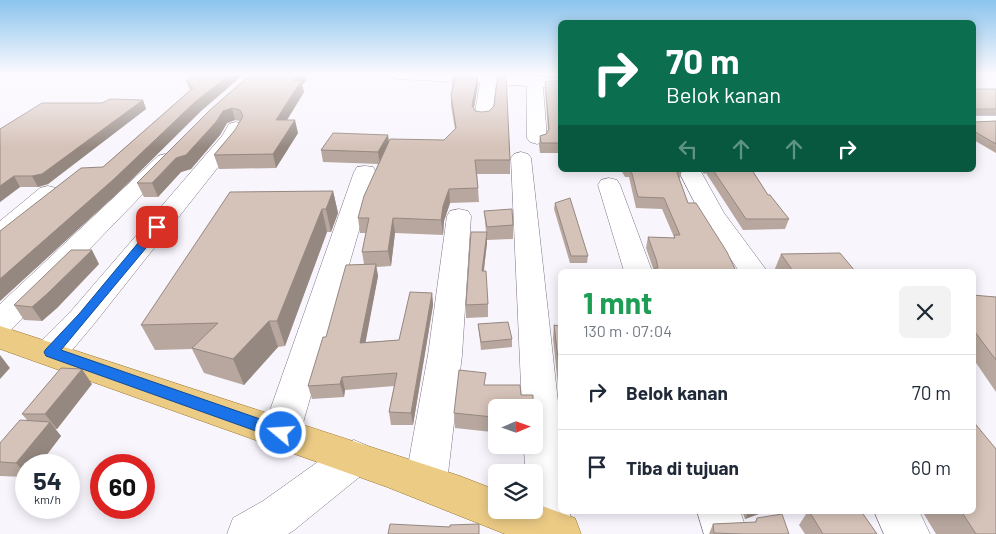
<!DOCTYPE html>
<html lang="id">
<head>
<meta charset="utf-8">
<style>
  :root { --surface:#fff; --page:#f2f2f3; --text:#1f2937; --muted:#747a83; --line:#e0e1e3 }
  body { margin:0; font-family:Barlow,sans-serif; background:var(--page); color:var(--text); height:100vh; display:flex; flex-direction:column; font-size:19px; white-space:nowrap }
  * { box-sizing:border-box; margin:0 }
  p { font-size:16px; color:var(--muted) }
  .icon { flex:none; width:28px; height:28px; fill:none; stroke:currentColor; stroke-width:2; stroke-linecap:round; stroke-linejoin:round }
  .map { position:relative; flex:1; overflow:hidden }
  .side { position:absolute; left:558px; top:269px; width:418px; height:245px; display:flex; flex-direction:column; background:var(--surface); border-radius:8px; box-shadow:0 2px 12px #0003 }
  .side>* { flex:none }
  .banner { position:absolute; left:558px; top:20px; width:418px; height:152px; border-radius:8px; box-shadow:0 2px 12px #0003; background:#0b6e4f; color:#fff; overflow:hidden }
  .needle { width:32px; rotate:88deg }
  .fabs { position:absolute; left:488px; top:399px; display:grid; gap:10px }
  .fabs a { display:grid; place-items:center; width:55px; height:55px; border-radius:8px; background:var(--surface); box-shadow:0 2px 12px #0003; font-size:25px }
  .speed { position:absolute; left:15px; top:454px; display:flex; gap:10px; font-size:25px; font-weight:700; text-align:center }
  .speed>* { display:grid; place-content:center; width:65px; height:65px; border-radius:50%; background:var(--surface); box-shadow:0 2px 12px #0003; line-height:1 }
  .speed small { font-size:12px; font-weight:400 }
  .speed .limit { border:8px solid #d22; background:#fff; color:#111 }
  .pin { position:absolute; display:grid; place-items:center; width:42px; height:42px; color:#fff; margin:-21px; border-radius:10px; box-shadow:0 2px 8px #0006 }
  .me { position:absolute; width:55px; margin:-28px; rotate:288deg; stroke-linejoin:round; filter:drop-shadow(0 0 4px #0008) }
  .turn { display:flex; align-items:center; gap:18px; height:105px; padding:0 25px; font-size:22px }
  .turn .icon { width:65px; height:65px; stroke-width:2.5 }
  .turn b { display:block; font-size:35px; line-height:42px }
  .lanes { display:flex; align-items:center; height:48px; padding:0 25px; background:#0003; justify-content:center; gap:25px; direction:ltr }
  .lanes .off { opacity:.35 }
  .round { display:grid; place-items:center; flex:none; width:52px; height:52px; border-radius:8px; background:var(--page) }
  .head { display:flex; align-items:center; justify-content:space-between; height:85px; padding:0 25px }
  h1 { font-size:30px; font-weight:700; line-height:38px; color:#1e9e55 }
  ul { padding:0; list-style:none }
  li { display:flex; align-items:center; gap:15px; height:75px; padding:0 25px; border-top:1px solid var(--line) }
  li div { flex:1 }
  li b { display:block; font-size:19px }
  li em { font-style:normal }
  .map>svg:first-child { display:block }
  .lines { fill:none; stroke-linecap:round; stroke-linejoin:round }
  .minor-casing { stroke:#7c7484; stroke-width:1 }
  .major-casing { stroke:#9a752b; stroke-width:1 }
  .minor { fill:#fff; fill-rule:evenodd }
  .major { fill:#eccb85; fill-rule:evenodd }
  .wall { fill:#b7a79e }
  .shaded-wall { fill:#958881 }
  .building { fill:#d5c2b8; stroke:#958881 }
  .route { fill:#1a73e8; stroke:#114b97 }
</style>
</head>
<body>
<div class="map">
<svg width="996" height="534" viewBox="0 0 996 534">
  <rect width="100%" height="100%" fill="#f9f5fd"/>
  <g class="lines">
    <!-- minor casing -->
    <g class="minor-casing">
      <g id="minor">
        <polygon points="389,74 476,74 560,78 560,88 543,87 547,138 544,142 537,144 530,142 527,138 527,86 496,84 492,118 489,122 483,123 477,122 474,118 480,83 397,79 392,77"/>
        <polygon points="972,116 996,116 996,126 972,127"/>
        <polygon points="236,122 243,124 245,128 238,142 94,324 63,361 51,364 39,361 35,352 39,343 72,310 222,136 229,124"/>
        <polygon points="521,152 528,154 531,158 560,420 560,511 570,511 571,534 529,534 528,531 527,510 534,510 534,472 525,472 524,445 534,445 534,408 522,408 511,158 514,154"/>
        <polygon points="165,154 172,156 175,160 172,164 11,330 0,333 0,304 158,156"/>
        <polygon points="365,166 373,167 376,172 300,433 294,444 281,449 268,444 262,433 354,172 357,167"/>
        <polygon points="678,170 700,170 724,213 767,271 739,271 701,215"/>
        <polygon points="609,178 617,180 620,185 652,271 624,271 598,185 601,180"/>
        <polygon points="48,186 56,188 59,193 56,198 9,239 0,242 0,221 40,188"/>
        <polygon points="459,209 468,211 471,216 462,355 447,482 441,495 426,501 411,495 405,482 428,355 447,216 450,211"/>
        <polygon points="354,440 368,446 374,458 368,470 293,531 288,534 227,534 233,518 263,501 340,446"/>
        <polygon points="697,511 740,511 748,534 704,534"/>
        <polygon points="874,511 919,511 930,534 884,534"/>
      </g>
    </g>
    <!-- major casing -->
    <g class="major-casing">
      <polygon id="major" points="0,326 460,476 496,490 496,510 534,510 534,503 575,518 581,534 505,534 387,487 0,349"/>
    </g>
    <!-- minor -->
    <use href="#minor" class="minor"/>
    <!-- major -->
    <use href="#major" class="major"/>
  </g>
  <!-- wall -->
  <g class="wall">
    <polygon points="197,74 200,112 120,191 0,301 0,231 103,167 190,90 186,81"/>
    <polygon points="251,74 305,74 306,81 302,85 304,92 287,120 298,133 276,168 219,169 214,155 235,130 240,121 235,120 227,123 220,135 191,169 181,172 158,197 144,197 137,183"/>
    <polygon points="453,74 478,85 474,108 510,160 510,174 477,174 479,202 450,203 444,221 443,235 395,233 391,266 376,267 378,276 365,342 399,340 432,293 433,305 413,425 391,425 389,412 394,386 345,390 344,397 312,399 308,386 326,337 364,264 362,252 366,233 360,233 358,218 379,164 323,162 321,150 388,135 389,142 444,140 455,129 451,106 451,94 452,89 452,77"/>
    <polygon points="527,74 560,74 560,76 528,75"/>
    <polygon points="545,81 560,81 560,153 540,153 539,145 540,136 546,134 548,130 545,89"/>
    <polygon points="972,89 996,89 996,115 974,115 974,122 996,121 996,153 972,139"/>
    <polygon points="143,100 146,109 48,184 38,187 20,187 0,202 0,129 102,103"/>
    <polygon points="621,170 682,170 680,178 679,178 688,203 736,271 654,271 646,248 648,237 673,238 674,237 662,209 636,208 629,177 625,177"/>
    <polygon points="701,170 752,170 768,195 789,219 785,229 743,230 706,173 704,174"/>
    <polygon points="333,191 338,213 331,232 327,232 285,346 278,347 244,385 204,373 192,349 155,350 141,325"/>
    <polygon points="555,203 588,256 587,263 570,263 554,209"/>
    <polygon points="484,211 513,225 513,239 487,240 484,271 488,304 488,317 466,318 466,305 486,232"/>
    <polygon points="781,254 855,271 774,271"/>
    <polygon points="99,264 57,308 42,321 24,320 14,305"/>
    <polygon points="972,295 996,297 996,392 972,357"/>
    <polygon points="478,324 512,339 512,347 481,350"/>
    <polygon points="554,325 560,326 560,403 553,339"/>
    <polygon points="92,384 57,429 55,429 61,436 39,465 26,465 26,477 0,476 0,462 27,420 22,414"/>
    <polygon points="486,385 496,408 496,445 523,445 522,452 492,451 492,432 455,428 454,413"/>
    <polygon points="742,511 767,511 745,519"/>
    <polygon points="808,511 861,511 877,534 805,534 799,525"/>
    <polygon points="922,511 972,511 996,534 936,534"/>
    <polygon points="757,518 789,534 709,534 713,524 755,522"/>
  </g>
  <!-- shaded-wall -->
  <g class="shaded-wall">
    <polygon points="231,74 244,74 200,112 120,191 0,301 0,279 196,101"/>
    <polygon points="300,74 305,74 306,81 302,85 304,92 279,133 276,120 293,81"/>
    <polygon points="478,74 478,85 472,118 472,105"/>
    <polygon points="143,100 146,109 48,184 38,187 32,176"/>
    <polygon points="232,108 235,120 227,123 220,135 191,169 181,172 158,197 152,183 223,111"/>
    <polygon points="295,120 298,133 276,168 273,154"/>
    <polygon points="388,135 389,146 380,164 378,152"/>
    <polygon points="14,176 20,187 0,202 0,186"/>
    <polygon points="449,189 450,203 444,221 443,235 441,220 443,206"/>
    <polygon points="333,191 338,213 331,232 326,209"/>
    <polygon points="322,209 327,232 285,346 277,321"/>
    <polygon points="393,218 395,233 391,266 388,251"/>
    <polygon points="487,232 487,244 482,283 482,271"/>
    <polygon points="92,250 99,264 57,308 42,321 32,307"/>
    <polygon points="376,264 378,276 363,356 360,343"/>
    <polygon points="432,293 433,305 413,425 411,413"/>
    <polygon points="269,321 278,347 244,385 233,359"/>
    <polygon points="0,355 10,368 0,379"/>
    <polygon points="82,369 92,384 57,429 45,414"/>
    <polygon points="342,377 345,390 344,397 340,384"/>
    <polygon points="50,422 61,436 39,465 26,465 26,474 16,463"/>
    <polygon points="749,511 767,511 745,519"/>
  </g>
  <!-- building -->
  <g class="building">
    <polygon points="197,74 231,74 196,101 114,179 0,279 0,231 81,168 103,167 193,88 186,81"/>
    <polygon points="251,74 300,74 293,81 301,81 276,120 295,120 273,154 214,155 235,130 243,116 240,110 232,108 223,111 216,122 186,155 176,158 152,183 137,183 210,110"/>
    <polygon points="453,74 478,74 472,105 475,111 482,112 489,111 494,106 498,75 506,75 510,160 475,160 478,188 449,189 443,206 441,220 393,218 388,251 362,252 369,218 358,218 364,196 390,139 444,140 456,128 451,94 456,77 452,77"/>
    <polygon points="545,81 560,81 560,143 541,143 540,136 546,134 549,129"/>
    <polygon points="972,89 996,89 996,109 974,109 974,122 996,121 996,144 972,130"/>
    <polygon points="110,99 143,100 42,174 32,176 14,176 0,186 0,129 42,103 102,103"/>
    <polygon points="333,133 388,135 378,152 321,150"/>
    <polygon points="631,170 676,170 688,203 696,203 727,252 736,271 655,271 655,268 658,268 656,259 648,237 675,238 674,235 680,235 664,198 638,197"/>
    <polygon points="713,170 752,170 768,195 770,195 789,219 746,219"/>
    <polygon points="333,191 326,209 322,209 277,321 269,321 233,359 192,348 218,323 141,325 230,192"/>
    <polygon points="570,198 588,256 571,256 555,203"/>
    <polygon points="512,209 513,225 487,227 484,211"/>
    <polygon points="471,232 487,232 482,271 486,271 488,304 466,305"/>
    <polygon points="71,250 92,250 47,294 32,307 14,305"/>
    <polygon points="840,253 855,271 793,271 781,254"/>
    <polygon points="376,264 360,343 399,340 410,292 432,293 411,413 389,412 397,373 342,377 340,384 308,386 323,337 326,337 346,265"/>
    <polygon points="972,295 996,297 996,360 972,328"/>
    <polygon points="508,322 512,339 481,342 478,324"/>
    <polygon points="554,325 560,326 560,375"/>
    <polygon points="61,368 82,369 45,414 22,414"/>
    <polygon points="459,370 486,373 484,385 520,385 521,395 533,395 533,408 496,408 496,436 492,436 493,417 454,413"/>
    <polygon points="20,420 50,422 16,463 0,462 0,443"/>
    <polygon points="972,420 996,449 996,534 976,534 961,511 972,511"/>
    <polygon points="809,511 861,511 877,534 823,534"/>
    <polygon points="782,514 789,534 743,534 714,533 713,524 756,522 757,518"/>
    <polygon points="390,524 450,527 450,525 479,524 479,534 388,534"/>
  </g>
  <!-- sky -->
  <linearGradient id="sky" x2="0" y2="1"><stop stop-color="#8bc4ed"/><stop offset="0.5" stop-color="#fcfafe"/><stop offset="1" stop-color="#fcfafe" stop-opacity="0"/></linearGradient>
  <rect width="996" height="148" fill="url(#sky)"/>
  <!-- route -->
  <polygon class="route" points="157,224 161,225 162,227 161,230 61,350 286,428 289,433 286,438 281,440 46,356 44,352 46,349 79,314 153,225"/>
</svg>
<div class="fabs">
<a><svg class="needle" viewBox="-14 -14 28 28"><path d="M0-13l5 13h-10z" fill="#e53935"/><path d="M0 13l5-13h-10z" fill="#747a83"/></svg></a>
<a><svg class="icon" aria-label="layers" viewBox="0 0 24 24"><path d="M12 4l9 5-9 5-9-5zM3 14l9 5 9-5"/></svg></a>
</div>
<div class="speed"><div>54<small>km/h</small></div><div class="limit">60</div></div>
<div class="pin" style="left:157px;top:227px;background:#d93025"><svg class="icon" aria-label="arrive" viewBox="0 0 24 24"><path d="M6 21V4h12l-3 4 3 4H6"/></svg></div>
<svg class="me" style="left:281px;top:433px" viewBox="-20 -20 40 40"><circle r="17" fill="#1a73e8" stroke="#fff" stroke-width="3"/><path d="M0-11L8 9 0 5-8 9z" fill="#fff"/></svg>
<div class="banner">
<div class="turn"><svg class="icon" aria-label="right" viewBox="0 0 24 24"><path d="M7 20v-9h11M14 6l5 5-5 5"/></svg><div><b>70 m</b>Belok kanan</div></div>
<div class="lanes"><svg class="icon off" aria-label="left" viewBox="0 0 24 24"><path d="M17 20v-9H6M10 6l-5 5 5 5"/></svg><svg class="icon off" aria-label="ahead" viewBox="0 0 24 24"><path d="M12 20V5M6 11l6-6 6 6"/></svg><svg class="icon off" aria-label="ahead" viewBox="0 0 24 24"><path d="M12 20V5M6 11l6-6 6 6"/></svg><svg class="icon" aria-label="right" viewBox="0 0 24 24"><path d="M7 20v-9h11M14 6l5 5-5 5"/></svg></div>
</div>
<section class="side">
<div class="head"><div><h1>1 mnt</h1><p>130 m · 07:04</p></div><a class="round"><svg class="icon" aria-label="close" viewBox="0 0 24 24"><path d="M6 6l12 12M18 6L6 18"/></svg></a></div>
<ul>
<li><svg class="icon" aria-label="right" viewBox="0 0 24 24"><path d="M7 20v-9h11M14 6l5 5-5 5"/></svg><div><b>Belok kanan</b></div><em>70 m</em></li>
<li><svg class="icon" aria-label="arrive" viewBox="0 0 24 24"><path d="M6 21V4h12l-3 4 3 4H6"/></svg><div><b>Tiba di tujuan</b></div><em>60 m</em></li>
</ul>
</section>
</div>
</body>
</html>
